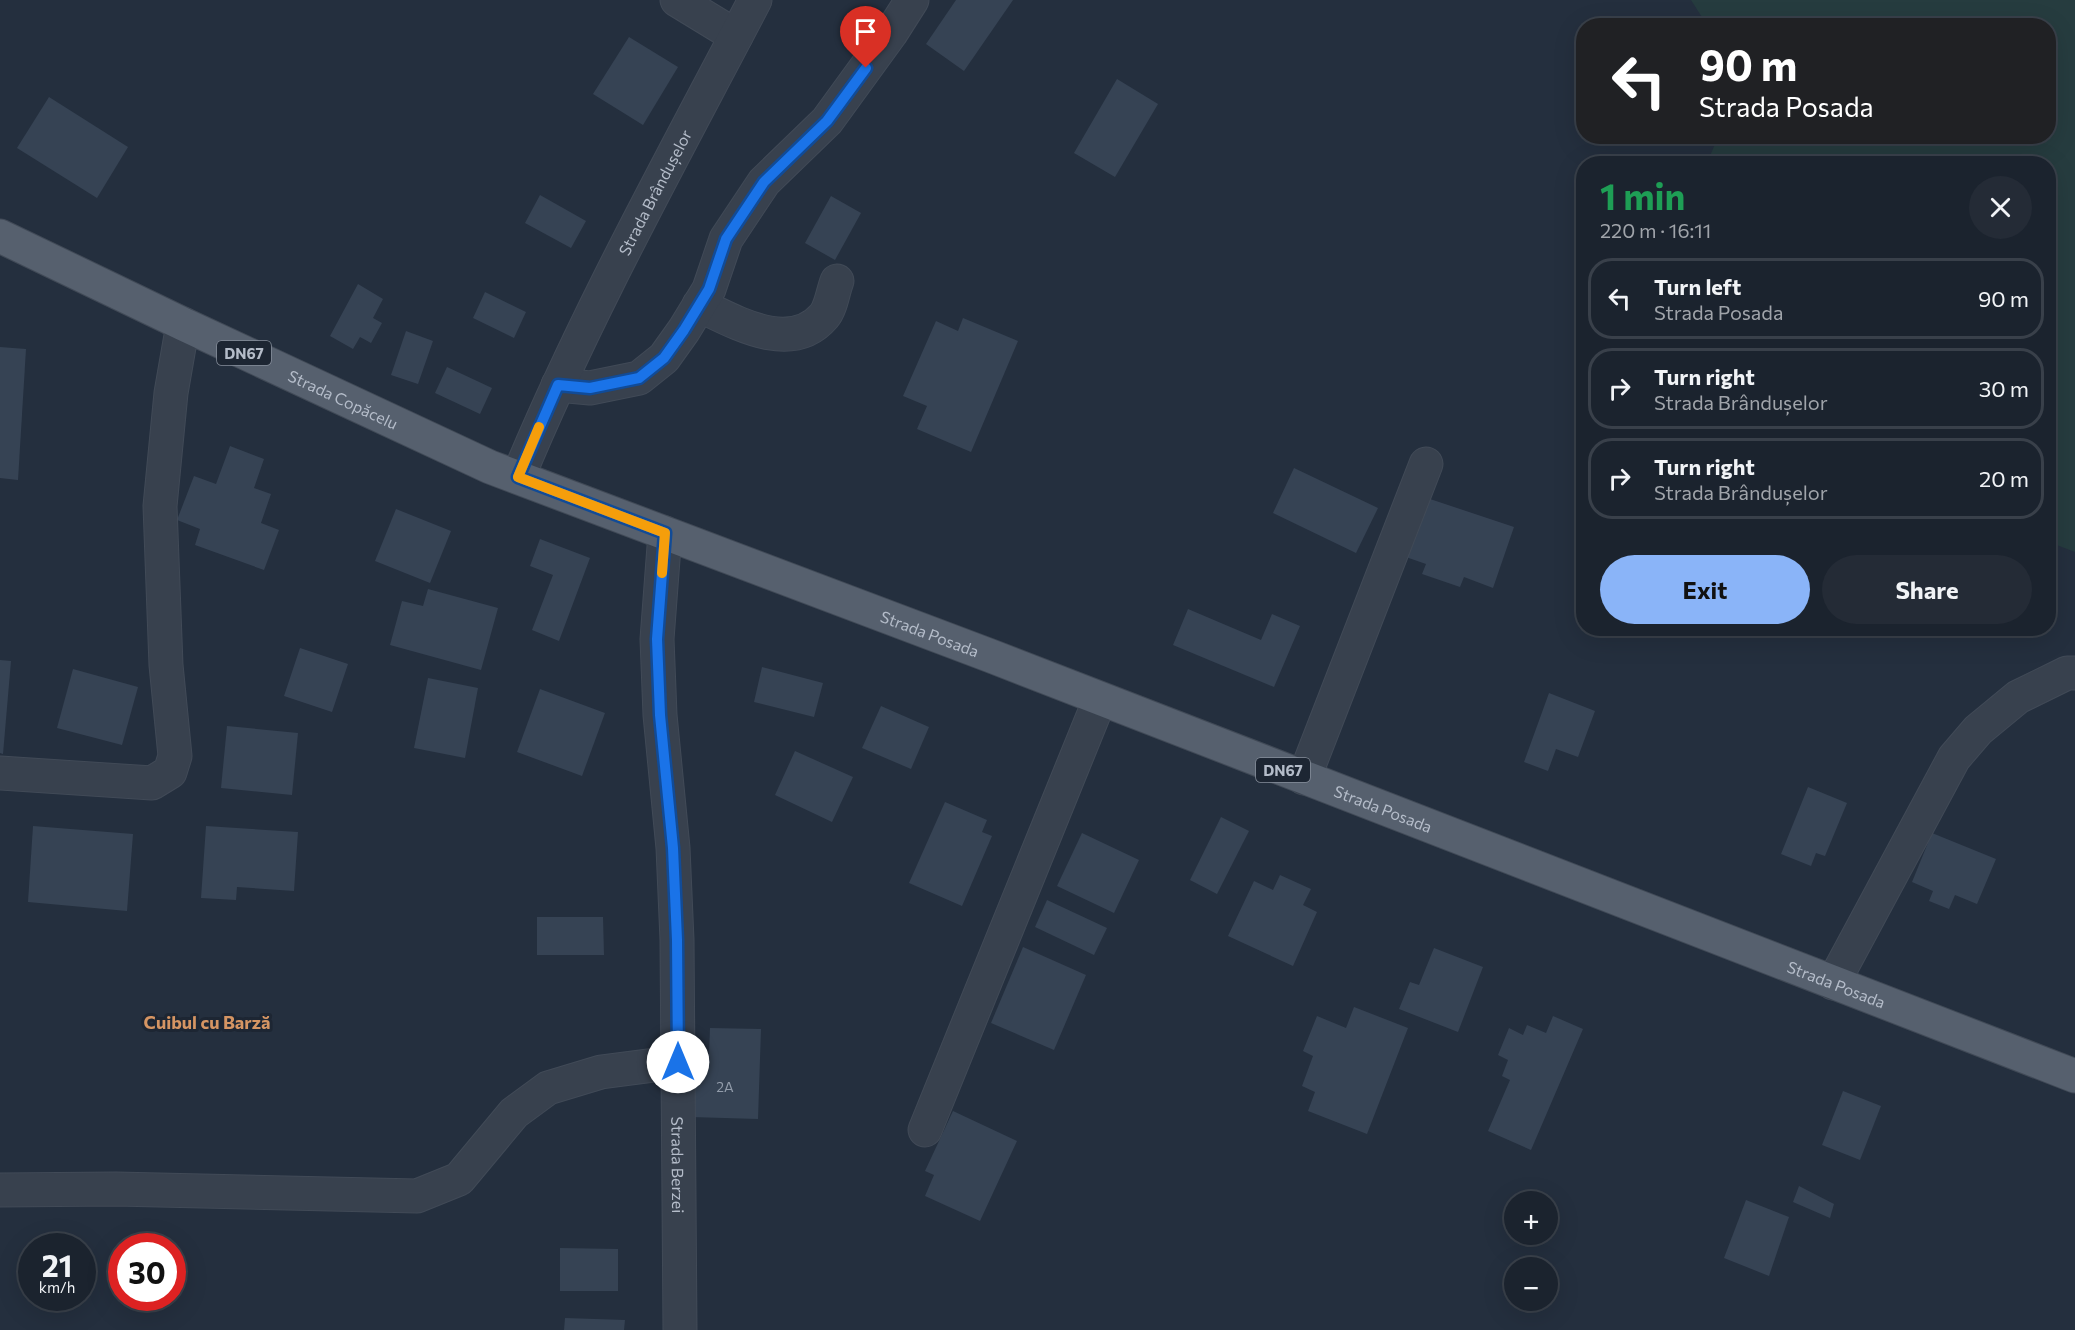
<!DOCTYPE html>
<html lang="en">
<head>
<meta charset="utf-8">
<style>
  :root { --surface:#1b232e; --page:#242b36; --text:#f1f3f6; --muted:#a0a4aa; --line:#39404a; --accent:#8ab4f8 }
  body { margin:0; font-family:Commissioner,sans-serif; background:var(--page); color:var(--text); height:100vh; display:flex; flex-direction:column; font-size:22px; white-space:nowrap }
  * { box-sizing:border-box; margin:0 }
  p { font-size:20px; color:var(--muted) }
  .icon { flex:none; width:33px; height:33px; fill:none; stroke:currentColor; stroke-width:2; stroke-linecap:round; stroke-linejoin:round }
  .map { position:relative; flex:1; overflow:hidden }
  .panel { position:absolute; left:1576px; top:156px; width:480px; height:480px; display:flex; flex-direction:column; background:var(--surface); border-radius:24px; box-shadow:0 6px 24px #0002,0 0 0 2px var(--line) }
  .panel>* { flex:none }
  .hud { position:absolute; left:1576px; top:18px; width:480px; height:126px; border-radius:24px; box-shadow:0 6px 24px #0002,0 0 0 2px var(--line); background:#202124; color:#fff; overflow:hidden }
  .buttons { position:absolute; left:1504px; top:1191px; display:grid; gap:12px }
  .buttons a { display:grid; place-items:center; width:54px; height:54px; border-radius:50%; background:var(--surface); box-shadow:0 6px 24px #0002,0 0 0 2px var(--line); font-size:30px }
  .speed { position:absolute; left:18px; top:1233px; display:flex; gap:12px; font-size:30px; font-weight:700; text-align:center }
  .speed>* { display:grid; place-content:center; width:78px; height:78px; border-radius:50%; background:var(--surface); box-shadow:0 6px 24px #0002,0 0 0 2px var(--line); line-height:1 }
  .speed small { font-size:15px; font-weight:400 }
  .speed .limit { border:9px solid #d22; background:#fff; color:#111 }
  .pin { position:absolute; display:grid; place-items:center; width:51px; height:51px; color:#fff; margin:-62px -26px; border-radius:50% 50% 50% 0; rotate:-45deg; box-shadow:0 0 6px #0007 }
  .pin .icon { rotate:45deg }
  .me { position:absolute; width:66px; margin:-33px; rotate:0deg; stroke-linejoin:round; filter:drop-shadow(0 0 4px #0008) }
  .turn { display:flex; align-items:center; gap:21px; height:126px; padding:0 24px; font-size:27px }
  .turn .icon { width:78px; height:78px; stroke-width:2.5 }
  .turn b { display:block; font-size:42px; line-height:51px }
  .round { display:grid; place-items:center; flex:none; width:63px; height:63px; border-radius:32px; background:var(--page) }
  .headline { display:flex; align-items:center; justify-content:space-between; height:102px; padding:0 24px }
  h1 { font-size:36px; font-weight:700; line-height:45px; color:#1e9e55 }
  .cta { display:flex; gap:12px; margin-top:auto; padding:12px 24px }
  .cta a { flex:1; height:69px; border-radius:36px; background:var(--accent); color:#111; font-size:24px; font-weight:700; line-height:69px; text-align:center }
  .cta a+a { background:var(--page); color:var(--text) }
  ul { padding:0; list-style:none }
  li { display:flex; align-items:center; gap:18px; height:81px; margin:0 12px 9px; padding:0 12px; border:3px solid var(--line); border-radius:24px }
  li div { flex:1 }
  li b { display:block; font-size:22px }
  li em { font-style:normal }
  .map>svg:first-child { display:block }
  .green { fill:#263c3f }
  .building { fill:#364354 }
  .lines { fill:none; stroke-linecap:round; stroke-linejoin:round }
  .minor-casing { stroke:#414a57; stroke-width:35 }
  .major-casing { stroke:#414a57; stroke-width:35 }
  .minor { stroke:#38414e; stroke-width:33 }
  .major { stroke:#56606e; stroke-width:33 }
  .route-casing { stroke:#114b97; stroke-width:15 }
  .route { stroke:#1a73e8; stroke-width:10 }
  .slow { stroke:#f59e0b; stroke-width:10 }
  .labels { text-anchor:middle; dominant-baseline:central; stroke-width:6; stroke-linejoin:round; paint-order:stroke }
  .number-label { font-size:14px; fill:#929caa }
  .shield { fill:#1d2633; stroke:#878f9c; stroke-width:1.5 }
  .shield-label { font-size:15px; font-weight:bold; fill:#b4bcc9 }
  .street-label { font-size:16px; fill:#b4bcc9; stroke:#1d2633 }
  .neighbourhood-label { font-size:18px; font-weight:bold; fill:#d59563; stroke:#1d2633 }
</style>
</head>
<body>
<div class="map">
<svg width="2075" height="1330" viewBox="0 0 2075 1330">
  <rect width="100%" height="100%" fill="#242f3e"/>
  <!-- green -->
  <polygon class="green" points="1691,0 2075,0 2075,552 2049,542 2049,164 1707,163 1718,137 2049,136 2049,26 1707,25"/>
  <!-- building -->
  <g class="building">
    <polygon points="956,0 1013,0 964,71 926,44"/>
    <polygon points="629,37 678,67 643,125 593,94"/>
    <polygon points="1117,79 1158,104 1115,177 1074,153"/>
    <polygon points="49,97 128,147 97,198 17,148"/>
    <polygon points="540,195 586,221 571,248 525,223"/>
    <polygon points="831,196 861,213 835,260 805,243"/>
    <polygon points="358,284 383,299 373,318 382,323 371,343 360,337 353,349 330,336"/>
    <polygon points="485,292 526,312 514,338 473,318"/>
    <polygon points="963,318 1018,341 971,452 917,429 927,406 903,396 936,321 958,331"/>
    <polygon points="406,331 433,341 418,384 391,375"/>
    <polygon points="0,347 26,349 18,480 0,478"/>
    <polygon points="447,367 492,388 480,414 435,393"/>
    <polygon points="230,446 264,459 254,488 271,494 261,523 279,530 264,570 195,545 200,529 177,520 194,476 216,484"/>
    <polygon points="1294,468 1378,508 1356,553 1273,513"/>
    <polygon points="1421,496 1514,527 1493,588 1464,577 1460,587 1422,574 1426,564 1400,555"/>
    <polygon points="396,509 451,531 430,583 375,561"/>
    <polygon points="540,539 590,558 559,641 532,630 553,575 530,566"/>
    <polygon points="428,589 498,608 481,670 390,645 402,601 423,606"/>
    <polygon points="1188,609 1261,640 1272,614 1300,626 1274,687 1173,645"/>
    <polygon points="300,648 348,664 332,712 284,696"/>
    <polygon points="0,660 11,661 3,754 0,753"/>
    <polygon points="762,667 823,683 814,717 754,702"/>
    <polygon points="73,669 138,687 122,745 57,728"/>
    <polygon points="428,678 478,688 465,758 414,748"/>
    <polygon points="540,689 605,713 582,776 517,752"/>
    <polygon points="1549,693 1595,711 1578,757 1556,749 1548,771 1524,762"/>
    <polygon points="881,706 929,727 911,769 862,748"/>
    <polygon points="227,726 298,733 292,795 221,788"/>
    <polygon points="795,751 853,777 832,822 775,795"/>
    <polygon points="1808,787 1847,803 1825,856 1816,853 1811,866 1781,854"/>
    <polygon points="945,802 987,820 982,832 992,836 962,906 909,883"/>
    <polygon points="1221,817 1249,831 1217,894 1190,880"/>
    <polygon points="33,826 133,834 127,911 28,902"/>
    <polygon points="206,826 298,832 294,891 237,887 236,900 201,898"/>
    <polygon points="1082,833 1139,860 1114,913 1057,886"/>
    <polygon points="1932,833 1996,859 1977,904 1955,895 1949,909 1929,901 1933,891 1912,882"/>
    <polygon points="1280,875 1311,889 1303,905 1317,912 1293,966 1228,936 1254,881 1273,890"/>
    <polygon points="1047,900 1107,928 1094,955 1035,927"/>
    <polygon points="537,917 603,917 604,955 537,955"/>
    <polygon points="1023,947 1086,975 1054,1050 991,1023"/>
    <polygon points="1434,948 1483,967 1458,1032 1399,1009 1410,982 1419,985"/>
    <polygon points="1354,1007 1408,1028 1367,1134 1308,1111 1315,1092 1302,1086 1313,1056 1303,1051 1317,1016 1346,1028"/>
    <polygon points="1553,1016 1583,1029 1531,1150 1488,1131 1510,1080 1502,1076 1508,1060 1498,1055 1509,1028 1523,1035 1527,1025 1546,1033"/>
    <polygon points="710,1028 761,1029 758,1119 691,1117 693,1054 709,1054"/>
    <polygon points="1843,1091 1881,1106 1860,1160 1822,1145"/>
    <polygon points="953,1111 1017,1141 980,1221 925,1196 934,1175 925,1171"/>
    <polygon points="1799,1186 1834,1204 1830,1218 1793,1202"/>
    <polygon points="1746,1200 1789,1217 1769,1276 1724,1258"/>
    <polygon points="560,1248 618,1249 618,1291 560,1291"/>
    <polygon points="565,1318 625,1320 624,1330 564,1330"/>
  </g>
  <g class="lines">
    <!-- minor casing -->
    <g class="minor-casing">
      <g id="minor">
        <polyline points="677,0 736,36"/>
        <path d="M699,305C735,322 791,355 824,316C831,308 833,291 837,281"/>
        <polyline points="558,385 590,388 639,378 664,358 684,330 709,289 726,239 764,182 827,121 891,33 912,0"/>
        <path id="s1" d="M518,477C586,313 673,157 755,0"/>
        <path id="s2" d="M665,533L657,639L660,715L673,848L677,940L680,1330"/>
        <polyline points="0,773 152,783 170,772 175,756 166,665 160,506 171,393 183,324"/>
        <polyline points="1304,778 1426,464"/>
        <polyline points="1833,983 1954,758 1978,730 2018,697 2067,673 2075,673"/>
        <polyline points="925,1130 1100,699"/>
        <polyline points="0,1190 116,1189 417,1196 459,1179 514,1113 548,1088 601,1072 678,1062"/>
      </g>
    </g>
    <!-- major casing -->
    <g class="major-casing">
      <g id="major">
        <path id="s3" d="M0,236L183,324L490,467L991,656L2075,1076"/>
      </g>
    </g>
    <!-- minor -->
    <use href="#minor" class="minor"/>
    <!-- major -->
    <use href="#major" class="major"/>
  </g>
  <g class="lines">
    <!-- route casing -->
    <g class="route-casing">
      <polyline id="route" points="678,1062 677,940 673,848 660,715 657,639 665,533 518,477 558,385 590,388 639,378 664,358 684,330 709,289 726,239 764,182 827,121 866,68"/>
    </g>
    <!-- route -->
    <use href="#route" class="route"/>
    <!-- slow -->
    <polyline class="slow" points="539,427 518,477 665,533 662,573"/>
  </g>
  <g class="labels">
    <!-- number labels -->
    <g class="number-label">
      <text x="725" y="1086">2A</text>
    </g>
    <!-- shield labels -->
    <g class="shield">
      <rect x="217" y="341" width="54" height="24" rx="4.5"/>
      <rect x="1256" y="758" width="54" height="24" rx="4.5"/>
    </g>
    <g class="shield-label">
      <text x="244" y="353">DN67</text>
      <text x="1283" y="770">DN67</text>
    </g>
    <!-- street labels -->
    <g class="street-label">
      <text stroke="none"><textPath href="#s1" startOffset="316">Strada Brândușelor</textPath></text>
      <text stroke="none"><textPath href="#s3" startOffset="380">Strada Copăcelu</textPath></text>
      <text stroke="none"><textPath href="#s3" startOffset="1012">Strada Posada</textPath></text>
      <text stroke="none"><textPath href="#s3" startOffset="1498">Strada Posada</textPath></text>
      <text stroke="none"><textPath href="#s3" startOffset="1984">Strada Posada</textPath></text>
      <text stroke="none"><textPath href="#s2" startOffset="633">Strada Berzei</textPath></text>
    </g>
    <!-- neighbourhood labels -->
    <g class="neighbourhood-label">
      <text x="207" y="1022">Cuibul cu Barză</text>
    </g>
  </g>
</svg>
<div class="buttons">
<a>+</a>
<a>−</a>
</div>
<div class="speed"><div>21<small>km/h</small></div><div class="limit">30</div></div>
<div class="pin" style="left:866px;top:68px;background:#d93025"><svg class="icon" aria-label="arrive" viewBox="0 0 24 24"><path d="M6 21V4h12l-3 4 3 4H6"/></svg></div>
<svg class="me" style="left:678px;top:1062px" viewBox="-20 -20 40 40"><circle r="19" fill="#fff"/><path d="M0-13L10 11 0 6-10 11z" fill="#1a73e8"/></svg>
<div class="hud">
<div class="turn"><svg class="icon" aria-label="left" viewBox="0 0 24 24"><path d="M17 20v-9H6M10 6l-5 5 5 5"/></svg><div><b>90 m</b>Strada Posada</div></div>
</div>
<section class="panel">
<div class="headline"><div><h1>1 min</h1><p>220 m · 16:11</p></div><a class="round"><svg class="icon" aria-label="close" viewBox="0 0 24 24"><path d="M6 6l12 12M18 6L6 18"/></svg></a></div>
<ul>
<li><svg class="icon" aria-label="left" viewBox="0 0 24 24"><path d="M17 20v-9H6M10 6l-5 5 5 5"/></svg><div><b>Turn left</b><p>Strada Posada</p></div><em>90 m</em></li>
<li><svg class="icon" aria-label="right" viewBox="0 0 24 24"><path d="M7 20v-9h11M14 6l5 5-5 5"/></svg><div><b>Turn right</b><p>Strada Brândușelor</p></div><em>30 m</em></li>
<li><svg class="icon" aria-label="right" viewBox="0 0 24 24"><path d="M7 20v-9h11M14 6l5 5-5 5"/></svg><div><b>Turn right</b><p>Strada Brândușelor</p></div><em>20 m</em></li>
</ul>
<div class="cta"><a>Exit</a><a>Share</a></div>
</section>
</div>
</body>
</html>
